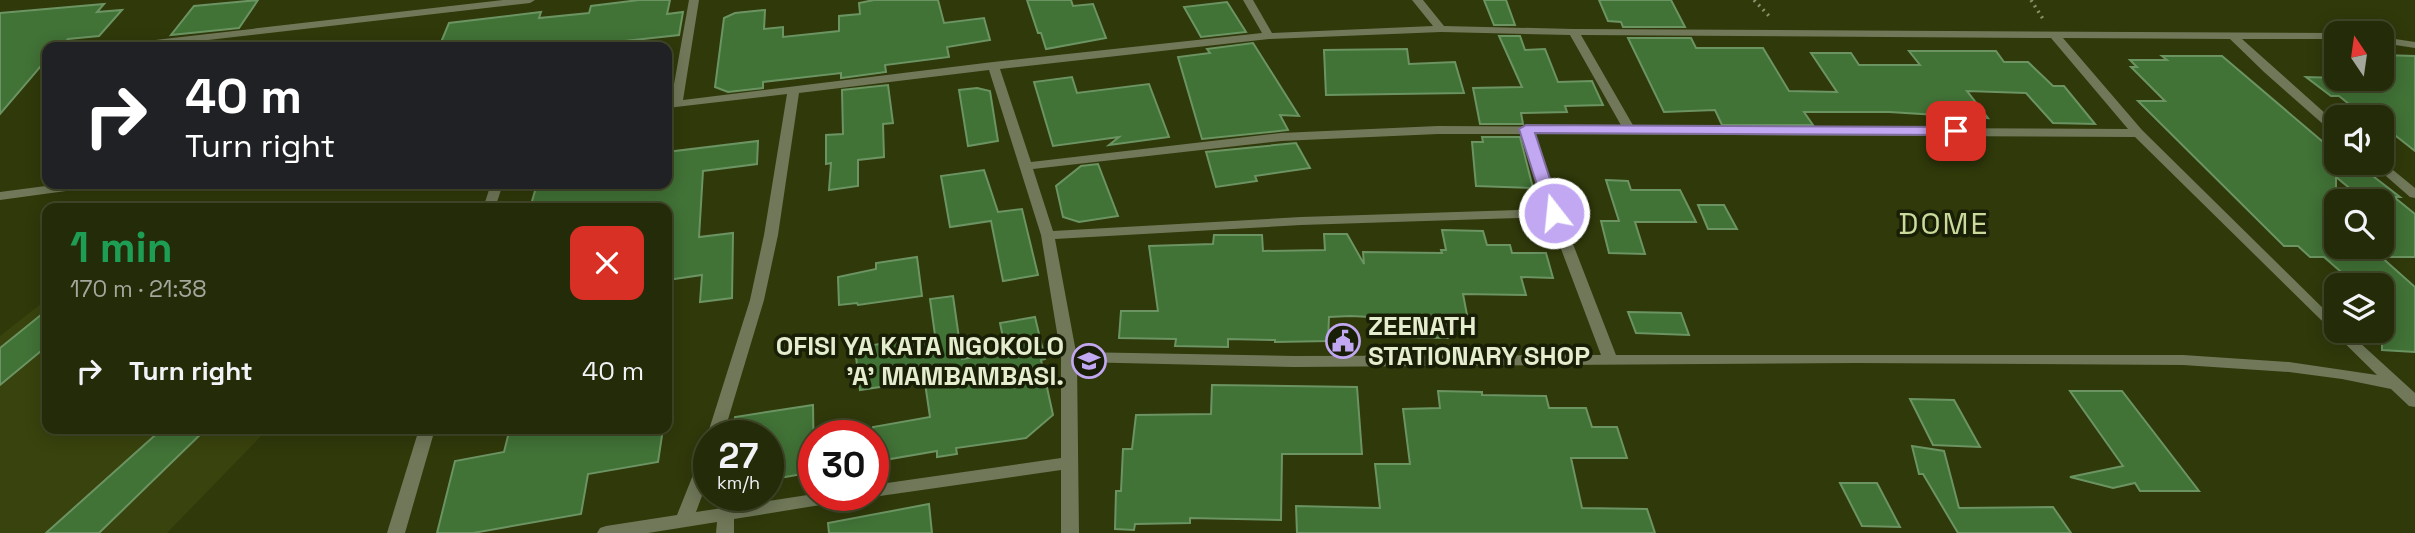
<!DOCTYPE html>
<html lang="en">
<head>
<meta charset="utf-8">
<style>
  :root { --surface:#242b08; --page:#303716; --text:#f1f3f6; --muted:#a3a79c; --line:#414729 }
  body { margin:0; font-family:"Space Grotesk",sans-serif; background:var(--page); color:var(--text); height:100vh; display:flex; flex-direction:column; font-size:26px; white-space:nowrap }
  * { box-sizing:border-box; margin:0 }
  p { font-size:23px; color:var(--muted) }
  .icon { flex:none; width:38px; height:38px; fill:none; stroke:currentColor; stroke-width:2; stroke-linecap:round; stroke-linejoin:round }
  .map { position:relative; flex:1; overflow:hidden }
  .sheet { position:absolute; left:42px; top:203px; width:630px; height:231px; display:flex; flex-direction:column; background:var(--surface); border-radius:14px; box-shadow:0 4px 18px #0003,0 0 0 2px var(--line) }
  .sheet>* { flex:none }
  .guide { position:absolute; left:42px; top:42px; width:630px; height:147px; border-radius:14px; box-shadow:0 4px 18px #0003,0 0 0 2px var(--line); background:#202124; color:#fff; overflow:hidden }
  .needle { width:46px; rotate:347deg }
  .controls { position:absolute; left:2324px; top:21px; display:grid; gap:14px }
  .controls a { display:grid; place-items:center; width:70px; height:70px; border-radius:14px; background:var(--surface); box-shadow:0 4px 18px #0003,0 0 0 2px var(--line); font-size:35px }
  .speed { position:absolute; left:693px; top:420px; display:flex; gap:14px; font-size:35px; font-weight:700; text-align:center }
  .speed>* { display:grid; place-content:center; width:91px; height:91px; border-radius:50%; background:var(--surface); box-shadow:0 4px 18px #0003,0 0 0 2px var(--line); line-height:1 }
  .speed small { font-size:18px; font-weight:400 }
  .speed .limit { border:10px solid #d22; background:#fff; color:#111 }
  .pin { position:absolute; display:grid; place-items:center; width:60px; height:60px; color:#fff; margin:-30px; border-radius:14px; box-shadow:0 4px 10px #0006 }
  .me { position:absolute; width:77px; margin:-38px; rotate:344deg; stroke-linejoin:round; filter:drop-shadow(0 0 5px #0008) }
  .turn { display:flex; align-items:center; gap:24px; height:147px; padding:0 28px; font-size:32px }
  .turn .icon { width:91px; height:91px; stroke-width:2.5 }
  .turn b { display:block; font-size:49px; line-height:60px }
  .round { display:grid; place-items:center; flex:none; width:74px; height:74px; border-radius:14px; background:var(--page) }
  .summary { display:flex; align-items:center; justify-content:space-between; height:119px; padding:0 28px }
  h1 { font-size:42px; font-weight:600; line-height:52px; color:#1e9e55 }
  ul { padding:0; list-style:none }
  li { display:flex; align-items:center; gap:21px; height:98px; padding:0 28px }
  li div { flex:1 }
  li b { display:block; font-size:26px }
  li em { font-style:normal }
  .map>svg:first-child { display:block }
  .built { fill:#39430d }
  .building { fill:#417236; stroke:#6b9462; stroke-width:2 }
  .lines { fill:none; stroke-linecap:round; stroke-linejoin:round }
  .path { stroke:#889169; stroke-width:3.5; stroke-dasharray:2 4.5; stroke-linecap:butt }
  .street { fill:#707859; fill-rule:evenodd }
  .route { fill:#c2a8f2; stroke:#7e6d9d; stroke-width:2 }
  .labels { text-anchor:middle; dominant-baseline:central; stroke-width:7; stroke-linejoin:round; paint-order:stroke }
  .poi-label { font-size:26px; font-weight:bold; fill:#e4edce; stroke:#191f06; text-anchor:start }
  .quarter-label { font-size:30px; letter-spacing:2px; fill:#c9da9b; stroke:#191f06 }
</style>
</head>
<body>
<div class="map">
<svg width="2415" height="533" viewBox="0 0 2415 533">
  <rect width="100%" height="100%" fill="#30390a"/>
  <!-- built -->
  <polygon class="built" points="47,299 47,429 268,429 167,533 0,533 0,336"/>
  <!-- building -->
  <g class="building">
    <polygon points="258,0 239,28 171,35 194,6"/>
    <polygon points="639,0 670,0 667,14 683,12 679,35 625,41 623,47 439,47 449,23 541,12 539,18 589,13 591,6"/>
    <polygon points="874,0 938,0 944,23 984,18 990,40 947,47 949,57 885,65 886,72 841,78 841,73 763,82 763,88 728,92 715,87 724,18 735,13 765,10 764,29 783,27 783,37 839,31 839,16 860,14 859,3"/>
    <polygon points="1027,0 1071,0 1073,6 1093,4 1106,38 1046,49 1041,33 1038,33"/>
    <polygon points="1484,0 1506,0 1515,25 1494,25"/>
    <polygon points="1599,0 1671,0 1685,27 1623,27 1621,22 1608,21"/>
    <polygon points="1227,2 1246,32 1201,37 1184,7"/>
    <polygon points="104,4 97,12 122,10 99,36 68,39 61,47 47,47 47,59 0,114 0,13"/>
    <polygon points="1499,36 1520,36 1525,50 1545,49 1558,82 1592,81 1603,105 1565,106 1567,112 1521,113 1523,124 1480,124 1473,88 1522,87"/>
    <polygon points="1628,38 1691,38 1696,48 1763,48 1789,91 1837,92 1811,53 1851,53 1859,65 1920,65 1909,51 1996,51 2004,62 2028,62 2053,86 2064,86 2095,124 2053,123 2026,93 1967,91 1988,118 1889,112 1804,112 1813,125 1722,125 1715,110 1664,112"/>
    <polygon points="1253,43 1299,116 1280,115 1288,130 1202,139 1178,57 1210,53 1207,49"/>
    <polygon points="1407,49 1409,64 1455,62 1464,93 1326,95 1324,50"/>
    <polygon points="2382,55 2415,56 2415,151 2382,125 2382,117 2365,117 2339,96 2331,96 2306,77 2382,79"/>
    <polygon points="2162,56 2222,56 2336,153 2336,163 2356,163 2400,197 2394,197 2415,214 2415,257 2382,257 2382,201 2365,201 2336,177 2336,247 2370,247 2415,287 2415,352 2382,350 2382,285 2356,285 2324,257 2310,257 2298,246 2284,246 2138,101 2165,101 2131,67 2137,67 2130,60 2167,60"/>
    <polygon points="1072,77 1077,93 1149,84 1169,137 1109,145 1119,137 1053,146 1034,82"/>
    <polygon points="888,85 893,123 883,124 884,157 858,160 858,186 829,190 831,163 826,164 826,135 843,134 842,90"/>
    <polygon points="977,88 990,91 998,141 968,146 959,90"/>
    <polygon points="1482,137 1520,137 1533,188 1476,186 1472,142 1483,142"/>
    <polygon points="758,141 757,164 703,171 699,237 733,233 732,298 700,302 702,275 667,280 667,208 530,208 537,184 667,184 667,152"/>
    <polygon points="1296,143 1310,168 1255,176 1257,181 1216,187 1206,152"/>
    <polygon points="1098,164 1118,216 1079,222 1063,217 1056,186 1081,166"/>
    <polygon points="984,170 998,212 1022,209 1038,275 1003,281 991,221 950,227 941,176"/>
    <polygon points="1606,180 1628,181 1631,190 1680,190 1696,222 1635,222 1645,254 1609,253 1601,221 1619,221"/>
    <polygon points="1698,205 1724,205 1737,229 1708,229"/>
    <polygon points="1442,230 1483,231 1487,245 1510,245 1512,253 1546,253 1553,278 1521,277 1526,295 1463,294 1467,315 1445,314 1448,338 1395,337 1393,318 1350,316 1329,317 1328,341 1275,342 1275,340 1228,339 1228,347 1175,346 1176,339 1119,338 1121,311 1158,311 1149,246 1213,244 1214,235 1262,235 1263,251 1325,250 1324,234 1347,234 1364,264 1363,252 1442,253 1441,250 1446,250"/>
    <polygon points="917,257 922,296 858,305 857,303 839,305 838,277 876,269 876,263"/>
    <polygon points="953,296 962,359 1006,352 1000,323 1035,317 1045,359 1041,360 1053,415 1026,438 956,448 957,454 937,457 937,451 873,462 873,427 930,417 925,383 906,383 860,390 855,348 935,335 930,299"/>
    <polygon points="47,310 47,346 0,385 0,348"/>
    <polygon points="1628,312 1681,313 1689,335 1636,333"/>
    <polygon points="1212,385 1357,387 1362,454 1282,454 1281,520 1190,518 1190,523 1135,524 1134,530 1115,529 1116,491 1121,491 1123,449 1132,449 1136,415 1211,414"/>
    <polygon points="1438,391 1482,392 1482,395 1546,396 1549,408 1586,408 1592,427 1617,427 1627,458 1571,458 1582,508 1647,509 1655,533 1297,533 1296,506 1380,508 1375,464 1410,464 1403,409 1440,408"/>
    <polygon points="2070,391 2122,391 2199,491 2140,491 2135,483 2113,488 2070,477 2123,466"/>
    <polygon points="1910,399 1954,400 1980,447 1933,445"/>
    <polygon points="813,405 814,472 768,480 768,436 734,436 735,417"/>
    <polygon points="162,429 206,429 99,533 46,533"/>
    <polygon points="527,429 663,429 658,462 588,474 581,514 473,533 437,533 455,461 504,452 509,432"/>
    <polygon points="1912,446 1944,451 1959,508 2053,507 2071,533 1958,533 1923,474 1919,474"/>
    <polygon points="1840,483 1877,483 1900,527 1862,526"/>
    <polygon points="929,504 932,533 829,533 828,523"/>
  </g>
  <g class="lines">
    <!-- path -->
    <g class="path">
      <polyline points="1754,0 1770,17"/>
      <polyline points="2031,0 2043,19"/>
    </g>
    <!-- street -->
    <g class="street">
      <polygon points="503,0 535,0 530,3 147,47 114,47 120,44"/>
      <path d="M689,0H699L683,100L993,62L1262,33L1243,0H1253L1272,33L1433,26L1412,0H1423L1444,26L1574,29L2336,33H2338H2336V39H2242L2336,123V133L2332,132L2264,72L2230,39L2063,38L2142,130L2336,321V331H2347L2415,393V407L2409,406L2391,389L2342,379L2289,372L2183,365L1856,363L1294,367L1077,362L1079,533H1061V470L873,497L867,495H873V485L1061,458V357L1041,235L989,70L799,93L778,235L764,300L723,436H709V439L707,436L750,300L764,235L787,94L667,108V102L671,101ZM1441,32L1570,35L1622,127L1438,126L1281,133L1031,162L1000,69L1269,39ZM1581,35L2051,38L2128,129L1634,127ZM1438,134H1522L1546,209L1301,217L1053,231L1033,169L1281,141ZM1534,134L2135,137L2377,375L2289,362L2183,355H1616L1561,213ZM1549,217L1601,355L1294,356L1076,352L1055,239L1301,225Z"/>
      <polygon points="2382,37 2415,42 2415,48 2382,43"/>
      <polygon points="2382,161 2415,188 2415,198 2410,197 2371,163 2382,163"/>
      <polygon points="61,184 94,184 88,188 0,200 0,192"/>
      <polygon points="491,184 503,184 495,208 483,208"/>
      <polygon points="419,429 435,429 405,533 387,533"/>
      <polygon points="709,449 709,477 696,512 814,494 853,495 851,500 845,501 734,519 734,533 716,533 717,522 648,533 597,533 600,528 606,526 677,515 701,455 703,451"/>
    </g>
  </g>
  <!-- route -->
  <polygon class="route" points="1526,125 1956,127 1963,131 1956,135 1535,133 1561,213 1554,217 1546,213 1519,129"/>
  <!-- icons -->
  <defs>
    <g id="civic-ring" transform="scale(1.75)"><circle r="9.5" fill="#191f06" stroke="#c2a8f2" stroke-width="1.5"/><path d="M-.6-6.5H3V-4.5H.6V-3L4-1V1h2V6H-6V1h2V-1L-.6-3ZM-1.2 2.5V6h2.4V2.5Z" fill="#c2a8f2"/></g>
    <g id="school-ring" transform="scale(1.75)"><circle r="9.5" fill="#191f06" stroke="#c2a8f2" stroke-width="1.5"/><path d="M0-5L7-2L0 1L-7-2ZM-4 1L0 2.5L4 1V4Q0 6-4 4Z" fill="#c2a8f2"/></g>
  </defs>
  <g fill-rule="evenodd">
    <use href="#civic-ring" x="1343" y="341"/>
    <use href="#school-ring" x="1089" y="361"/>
  </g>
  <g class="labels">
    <!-- poi labels -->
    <g class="poi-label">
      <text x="1368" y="326">ZEENATH<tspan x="1368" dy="30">STATIONARY SHOP</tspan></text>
      <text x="1064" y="346" text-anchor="end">OFISI YA KATA NGOKOLO<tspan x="1064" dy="30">'A' MAMBAMBASI.</tspan></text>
    </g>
    <!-- quarter labels -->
    <g class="quarter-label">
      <text x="1944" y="223">DOME</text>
    </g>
  </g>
</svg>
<div class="controls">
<a><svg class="needle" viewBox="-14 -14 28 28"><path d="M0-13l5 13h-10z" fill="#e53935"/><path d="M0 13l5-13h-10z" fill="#a3a79c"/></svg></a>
<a><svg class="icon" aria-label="sound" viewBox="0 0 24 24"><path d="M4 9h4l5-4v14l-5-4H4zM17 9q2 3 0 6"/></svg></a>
<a><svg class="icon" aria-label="search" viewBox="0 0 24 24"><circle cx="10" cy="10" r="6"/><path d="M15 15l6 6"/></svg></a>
<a><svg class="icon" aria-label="layers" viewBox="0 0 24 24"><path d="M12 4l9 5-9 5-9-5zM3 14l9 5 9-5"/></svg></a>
</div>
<div class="speed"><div>27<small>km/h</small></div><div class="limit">30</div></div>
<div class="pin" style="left:1956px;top:131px;background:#d93025"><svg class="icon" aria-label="arrive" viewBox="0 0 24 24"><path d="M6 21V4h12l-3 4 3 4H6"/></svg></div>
<svg class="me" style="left:1554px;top:213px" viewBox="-20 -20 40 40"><circle r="17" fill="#c2a8f2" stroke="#fff" stroke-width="3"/><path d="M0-11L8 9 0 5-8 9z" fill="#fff"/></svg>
<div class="guide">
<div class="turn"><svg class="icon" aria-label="right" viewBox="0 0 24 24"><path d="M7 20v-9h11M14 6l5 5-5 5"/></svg><div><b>40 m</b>Turn right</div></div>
</div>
<section class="sheet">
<div class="summary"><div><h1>1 min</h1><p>170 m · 21:38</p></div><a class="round" style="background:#d93025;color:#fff"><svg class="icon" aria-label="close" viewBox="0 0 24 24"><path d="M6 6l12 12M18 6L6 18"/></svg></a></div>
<ul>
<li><svg class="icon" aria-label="right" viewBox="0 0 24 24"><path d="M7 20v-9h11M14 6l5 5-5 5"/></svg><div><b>Turn right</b></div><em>40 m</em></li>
</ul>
</section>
</div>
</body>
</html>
